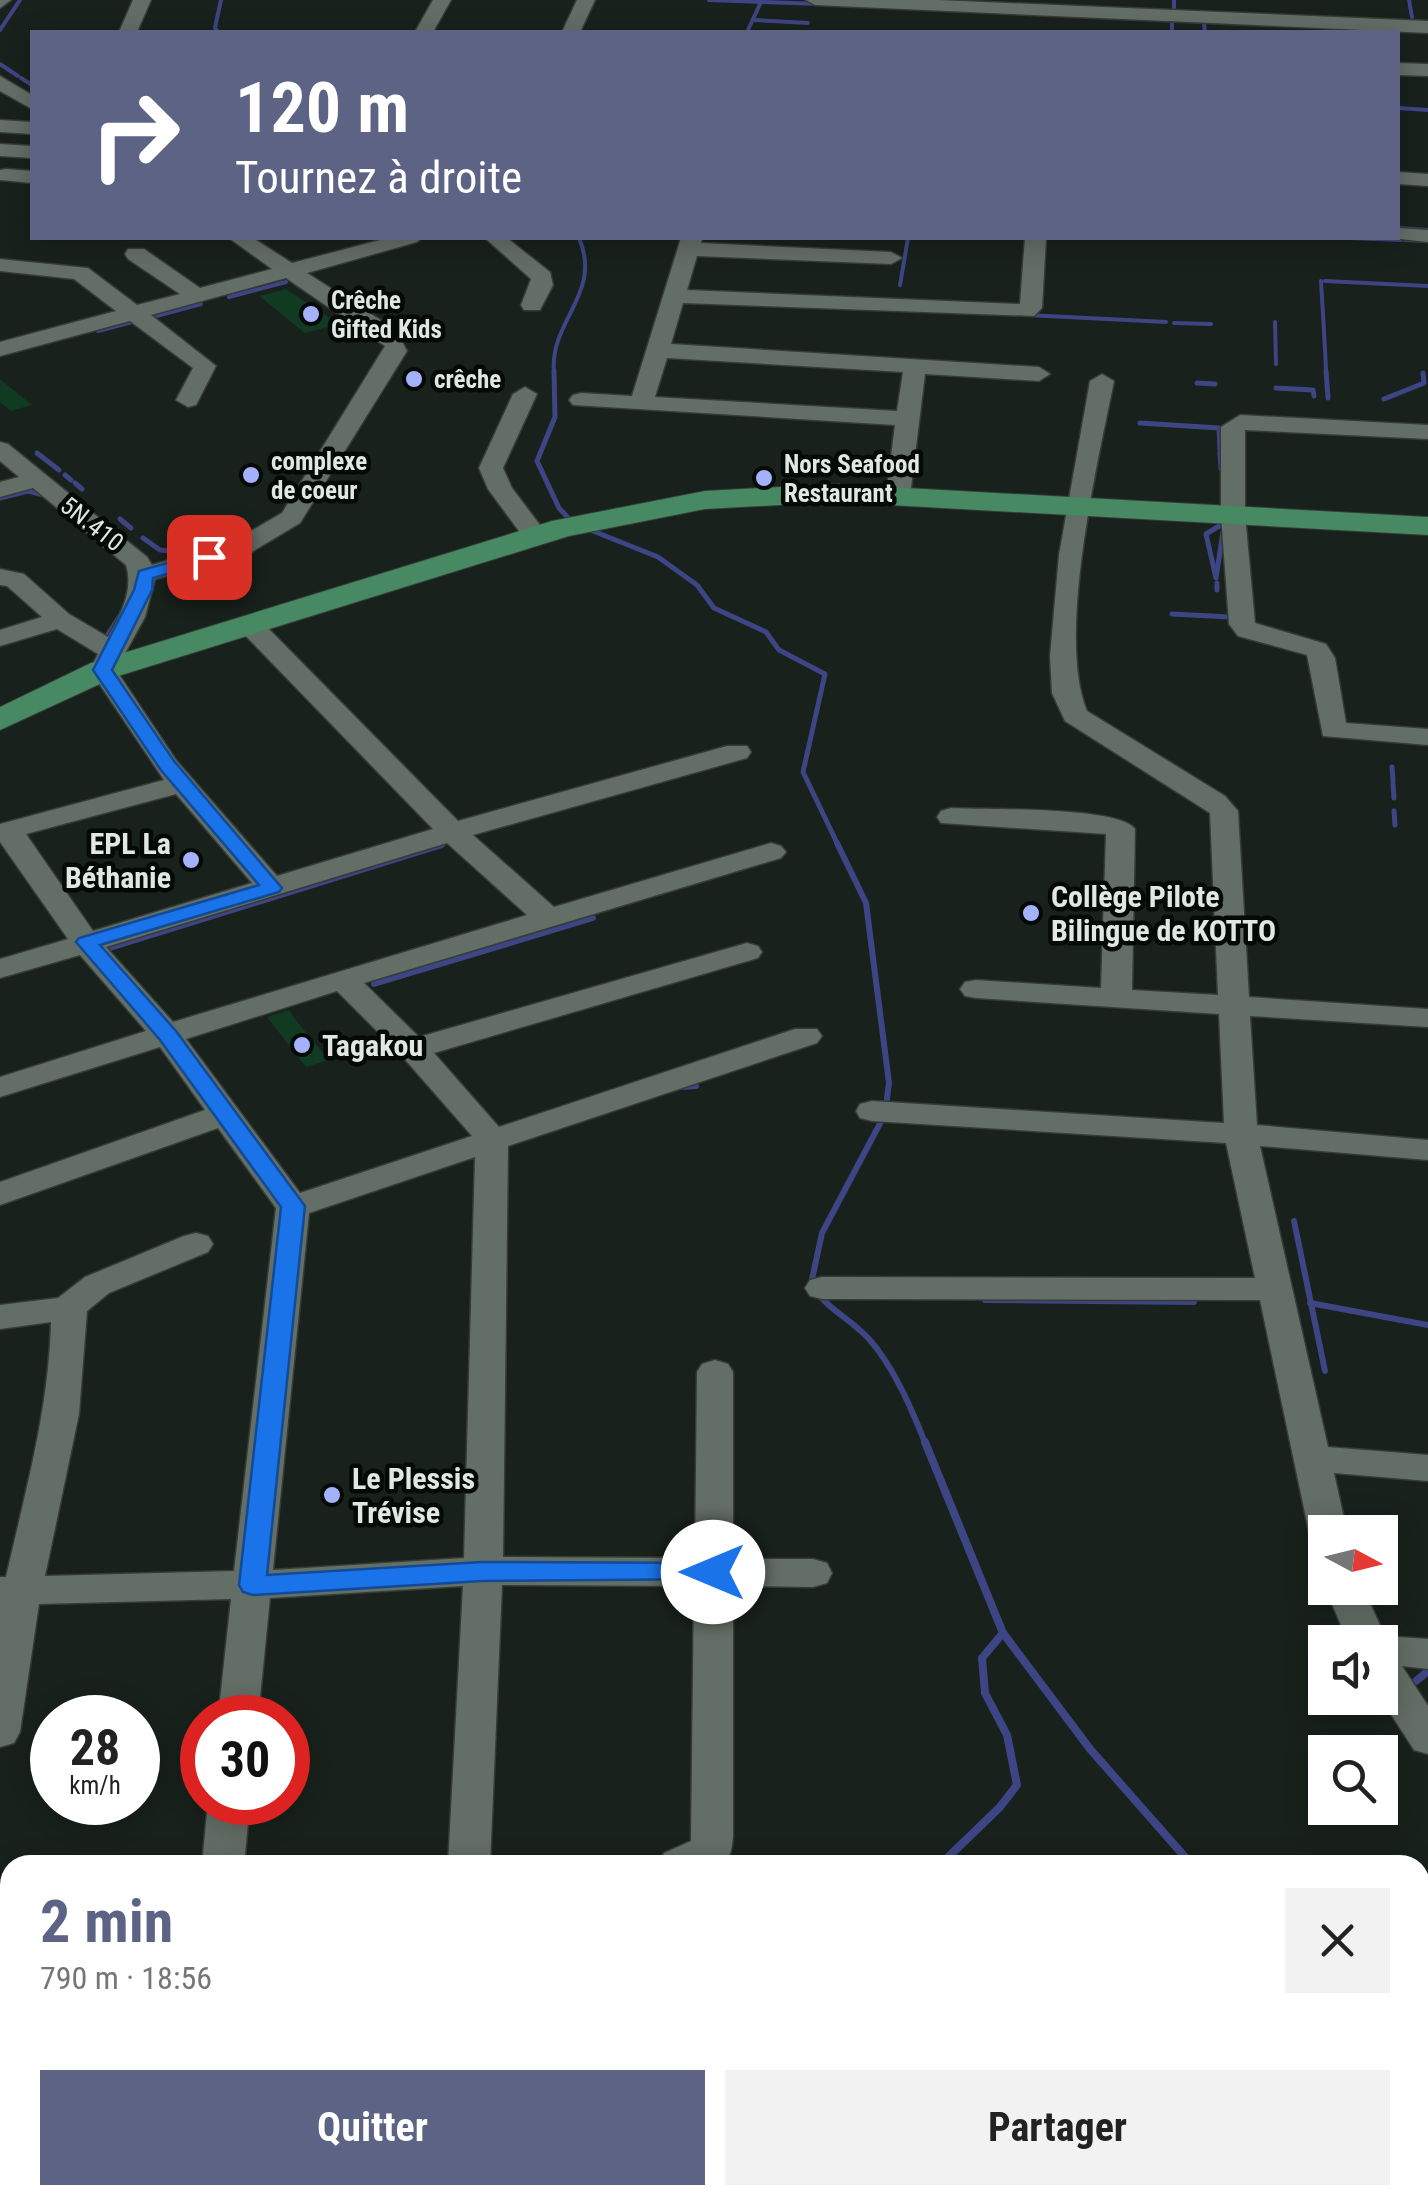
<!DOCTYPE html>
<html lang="fr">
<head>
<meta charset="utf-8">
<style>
  :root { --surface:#fff; --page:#f2f2f2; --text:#222; --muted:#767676; --accent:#5c6384 }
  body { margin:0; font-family:"Roboto Condensed",sans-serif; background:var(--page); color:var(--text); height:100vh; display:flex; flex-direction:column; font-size:38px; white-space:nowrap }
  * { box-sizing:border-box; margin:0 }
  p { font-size:32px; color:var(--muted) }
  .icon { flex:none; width:55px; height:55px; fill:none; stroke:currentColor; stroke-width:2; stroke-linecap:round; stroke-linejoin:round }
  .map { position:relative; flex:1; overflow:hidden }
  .panel { position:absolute; left:0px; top:1855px; width:1430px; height:350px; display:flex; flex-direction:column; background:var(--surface); border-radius:30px 30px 0 0; box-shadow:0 5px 25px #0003 }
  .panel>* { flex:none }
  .top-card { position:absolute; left:30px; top:30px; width:1370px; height:210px; border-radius:0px; box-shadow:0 5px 25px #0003; background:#5c6384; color:#fff; overflow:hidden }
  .needle { width:65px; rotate:97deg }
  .fabs { position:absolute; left:1308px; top:1515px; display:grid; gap:20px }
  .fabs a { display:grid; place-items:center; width:90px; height:90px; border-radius:0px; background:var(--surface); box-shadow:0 5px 25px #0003; font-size:50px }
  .speed { position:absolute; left:30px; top:1695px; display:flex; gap:20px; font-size:50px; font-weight:700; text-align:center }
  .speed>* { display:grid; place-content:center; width:130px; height:130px; border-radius:50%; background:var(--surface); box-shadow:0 5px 25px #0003; line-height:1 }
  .speed small { font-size:25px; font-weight:400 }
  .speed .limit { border:15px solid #d22; background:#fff; color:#111 }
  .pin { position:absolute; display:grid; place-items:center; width:85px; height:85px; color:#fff; margin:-42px; border-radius:20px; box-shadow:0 5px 15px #0006 }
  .me { position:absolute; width:110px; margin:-55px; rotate:270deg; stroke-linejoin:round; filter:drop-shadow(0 0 8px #0008) }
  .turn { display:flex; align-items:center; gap:35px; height:210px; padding:0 40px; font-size:45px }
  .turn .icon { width:130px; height:130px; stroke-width:2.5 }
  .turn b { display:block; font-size:70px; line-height:85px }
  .round { display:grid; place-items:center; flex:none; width:105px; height:105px; border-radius:0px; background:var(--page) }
  .headline { display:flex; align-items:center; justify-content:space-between; height:170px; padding:0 40px }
  h1 { font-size:60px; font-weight:700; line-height:75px; color:var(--accent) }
  .primary-button { display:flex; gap:20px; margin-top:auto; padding:20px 40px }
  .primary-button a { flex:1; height:115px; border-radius:0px; background:var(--accent); color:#fff; font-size:40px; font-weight:700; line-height:115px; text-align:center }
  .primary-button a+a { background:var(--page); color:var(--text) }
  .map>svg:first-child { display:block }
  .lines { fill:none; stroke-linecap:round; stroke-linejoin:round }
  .stream-far3 { stroke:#3e4584; stroke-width:4 }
  .stream-far2 { stroke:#3e4584; stroke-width:5 }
  .stream-far1 { stroke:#3e4584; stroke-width:6 }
  .stream { stroke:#3e4584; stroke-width:8 }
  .building { fill:#113a23 }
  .minor-casing { stroke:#353b36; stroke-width:3 }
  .major-casing { stroke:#353b36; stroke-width:2 }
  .minor { fill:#636e66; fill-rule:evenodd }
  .major { fill:#468963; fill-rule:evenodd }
  .route { fill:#1a73e8; stroke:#114b97; stroke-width:2.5 }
  .poi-dot { fill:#a4b2fc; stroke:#060a07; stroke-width:4 }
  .labels { text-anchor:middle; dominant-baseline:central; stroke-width:9; stroke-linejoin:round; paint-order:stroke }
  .far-poi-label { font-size:25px; font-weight:bold; fill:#e1e7e2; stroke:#060a07; text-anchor:start }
  .far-street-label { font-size:25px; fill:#e1e7e2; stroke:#060a07 }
  .poi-label { font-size:30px; font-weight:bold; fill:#e1e7e2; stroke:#060a07; text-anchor:start }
</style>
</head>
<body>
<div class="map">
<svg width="1428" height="2205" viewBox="0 0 1428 2205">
  <rect width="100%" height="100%" fill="#18211b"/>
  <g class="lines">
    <!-- stream-far3 -->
    <g class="stream-far3">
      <polyline points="709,0 821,4"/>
      <polyline points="1174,0 1174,8"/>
      <polyline points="1409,0 1412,17"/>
      <polyline points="755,20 808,23"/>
      <polyline points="1172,23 1172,32"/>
      <polyline points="1204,24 1205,32"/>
      <polyline points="0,30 20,0"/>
      <polyline points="218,32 215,28 221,0"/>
      <polyline points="747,32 761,2"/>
      <polyline points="0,64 18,76"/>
      <polyline points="21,78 32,85"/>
      <polyline points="1398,108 1428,110"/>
      <polyline points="1398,228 1428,230"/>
      <polyline points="1349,238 1401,240"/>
      <polyline points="1405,240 1428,241"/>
      <polyline points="1321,281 1324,331"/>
      <polyline points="1325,281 1428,286"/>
      <polyline points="900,285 908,238"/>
      <polyline points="229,297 286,282"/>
      <polyline points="1027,315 1166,322"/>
      <polyline points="149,318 201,304"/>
      <polyline points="1275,322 1276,364"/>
      <polyline points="1174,323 1211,324"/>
      <polyline points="98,331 136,321"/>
      <polyline points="1324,332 1326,369"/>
      <path d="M554,373C549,320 603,294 579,238"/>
    </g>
    <!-- stream-far2 -->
    <g class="stream-far2">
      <polyline points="554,371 555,417 537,461 559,508 572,522"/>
      <polyline points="1326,371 1328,398"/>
      <polyline points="1197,383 1215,384"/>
      <polyline points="1276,388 1313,390 1314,396"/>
      <polyline points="1384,399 1424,383 1423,373"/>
      <polyline points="1140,423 1219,428 1220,450"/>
      <polyline points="37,453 59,470"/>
      <polyline points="1220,453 1221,469"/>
      <polyline points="65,475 71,480"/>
      <polyline points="75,483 82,489"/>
      <polyline points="0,498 28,491 47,496"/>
      <polyline points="120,519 131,528"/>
      <polyline points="588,529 658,557 697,585 714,608 766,632 779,650 825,674 803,772 838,845"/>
      <polyline points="1223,532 1216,578 1206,534 1224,523"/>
      <polyline points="143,538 160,550 197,554"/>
      <polyline points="1217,583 1217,590"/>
      <polyline points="1172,614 1230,617 1230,613"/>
      <polyline points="103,642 121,614"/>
      <polyline points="1392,767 1393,781"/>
      <polyline points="1393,784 1394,798"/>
      <polyline points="1394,811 1395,825"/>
    </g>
    <!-- stream-far1 -->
    <g class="stream-far1">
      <path d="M837,843L866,903L889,1083L885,1114L822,1233L811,1284C826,1309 850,1318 869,1339C894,1367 912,1410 926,1445"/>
      <polyline points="110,948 442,845"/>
      <polyline points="374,984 593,918"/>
      <polyline points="681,1087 696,1086"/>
      <polyline points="1294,1221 1325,1371"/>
      <polyline points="985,1300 1194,1302"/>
      <polyline points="1310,1303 1428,1325"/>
    </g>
    <!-- stream -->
    <g class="stream">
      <polyline points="925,1442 1003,1633 1090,1749 1192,1865"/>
      <polyline points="1416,1681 1428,1671"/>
      <polyline points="940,1865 1000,1807 1017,1785 1007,1735 985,1693 982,1658 1003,1633"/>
      <polyline points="1420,2046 1428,2052"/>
      <polyline points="204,2205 237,2195"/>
    </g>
  </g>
  <!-- building -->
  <g class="building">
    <polygon points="286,289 339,324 305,333 259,296"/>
    <polygon points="0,379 32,405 11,411 0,402"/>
    <polygon points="289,1010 298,1023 329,1060 306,1067 267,1017"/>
  </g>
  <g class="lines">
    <!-- minor casing -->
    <g class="minor-casing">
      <g id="minor">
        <polygon points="0,0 11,0 0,8"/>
        <polygon points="133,0 151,0 137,32 119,32"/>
        <polygon points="433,0 451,0 433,32 415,32"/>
        <polygon points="577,0 595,0 580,32 562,32"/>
        <polygon points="806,0 938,0 1428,21 1428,33 815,5"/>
        <polygon points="1398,63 1428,64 1428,76 1398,75"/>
        <polygon points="0,76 32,95 32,109 0,91"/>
        <polygon points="0,120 32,122 32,134 0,132"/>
        <polygon points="0,144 32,146 32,158 0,156"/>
        <polygon points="6,169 32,171 32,183 0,180 0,170"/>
        <polygon points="1398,172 1428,174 1428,186 1398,184"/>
        <polygon points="1398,228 1428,230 1428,242 1391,238 1398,238"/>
        <path d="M229,238H253L292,263L388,238H421L417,242L307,273L396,330L407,351L300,523L250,553L155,579L145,617L116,670L176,760L277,876L433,829L241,631L237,625L250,617L259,619L458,821L727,746H747L751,752L747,758L473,835L554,907L771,843L781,846L786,852L781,858L364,983L419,1037L747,943L758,946L762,952L758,958L434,1053L499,1127L795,1029H817L822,1036L817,1043L508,1146L503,1557L695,1558L697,1372L702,1364L715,1360L728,1364L733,1372V1559H813L827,1563L832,1573L827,1583L813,1587L733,1586V1836C732,1849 731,1859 719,1865H658L664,1853L691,1841L694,1586L502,1585L490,1865H448L463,1586L270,1598L258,1718H218L231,1599L39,1604L20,1732L14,1743L0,1747V1577H6C25,1493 49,1409 51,1322L0,1329V1305L58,1298L85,1277L184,1236L196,1233L208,1236L213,1244L208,1252L109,1293L87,1311L79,1414L45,1576L234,1571L276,1208L218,1128L0,1205V1182L205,1110L160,1047L0,1097V1077L146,1031L80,955L0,978V959L68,939L0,842V824L164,780L90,670L98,654L57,629L0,646V630L42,617L7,586L0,585V569L24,574L69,614L108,637C120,615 134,591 126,565L33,488L0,497V482L19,477L0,461V442L8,444L147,557L152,565L232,542L282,513L385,346L286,278L151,315L216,366L196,405L188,407L176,400L193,368L130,321L0,356V342L116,311L74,279L0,271V259L88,268L137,305L180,294L128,259L125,254L128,249H144L200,288L272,269ZM176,794L252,883L93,931L26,834ZM447,843L527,915L173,1022L106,947ZM337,991L402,1056L472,1136L300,1193L186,1039ZM475,1157L464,1558L273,1570L309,1213Z"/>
        <polygon points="485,238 507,238 550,272 553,285 540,310 524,310 521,305 531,279"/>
        <path d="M681,238H702L701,243L891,252L902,258L891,264L697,256L687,290L1020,304L1025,238H1046L1042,308L1034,316L683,303L671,344L1039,367L1050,374L1039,381L925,374L910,496L898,503L886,496L895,425L573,405L569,400L573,395L581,393L632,396ZM667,358L903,372L897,411L655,397Z"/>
        <path d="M1102,374L1114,381C1098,462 1056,636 1087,711L1225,796L1238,811L1249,997L1428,1009V1027L1250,1016L1257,1125L1428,1140V1160L1260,1146L1328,1447L1428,1455V1481L1334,1473L1347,1532H1325V1545L1315,1542L1309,1532L1260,1300L822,1299L810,1296L805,1288L810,1280L822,1277L1255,1278L1226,1143L872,1121L860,1118L856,1111L860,1104L872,1101L1224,1123L1219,1014L976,998L965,996L960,989L965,982L976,980L1101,988L1106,834L941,823L937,817L941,811L951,808C984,810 1118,806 1135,829L1132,990L1218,995L1210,813L1065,721L1052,693L1050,656L1059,555L1090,381Z"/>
        <polygon points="525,387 537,394 503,468 512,488 549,537 536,545 527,542 488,489 479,468 513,394"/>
        <polygon points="1240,415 1428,425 1428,439 1245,430 1245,515 1255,623 1326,644 1335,658 1346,723 1428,729 1428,745 1323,736 1307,655 1238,636 1229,624 1221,515 1221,427"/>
        <polygon points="1325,1587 1363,1588 1385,1636 1428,1639 1428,1669 1402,1666 1428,1706 1428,1754 1414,1750 1380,1697 1380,1642 1348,1642"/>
        <polygon points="208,1802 250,1802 244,1865 202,1865"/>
        <polygon points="10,2141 10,2181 0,2182 0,2142"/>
        <polygon points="814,2195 860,2195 861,2205 815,2205"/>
        <polygon points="1093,2195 1139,2195 1141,2205 1095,2205"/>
        <polygon points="1356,2195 1402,2195 1406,2205 1360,2205"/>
      </g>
    </g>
    <!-- major casing -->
    <g class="major-casing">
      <polygon id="major" points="835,484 1428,517 1428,535 835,502 705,509 569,536 115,677 0,730 0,707 91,663 552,521 705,491"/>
    </g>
    <!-- minor -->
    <use href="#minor" class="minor"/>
    <!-- major -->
    <use href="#major" class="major"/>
  </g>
  <!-- route -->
  <polygon class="route" points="209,551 215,553 215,561 153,578 152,590 112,670 174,761 282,888 279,892 100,945 176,1031 305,1206 267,1575 482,1562 713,1563 722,1565 726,1572 722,1579 482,1581 253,1595 243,1592 239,1585 281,1207 160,1040 76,942 79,938 259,885 160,769 93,670 134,590 139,571"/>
  <!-- markers -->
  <g class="poi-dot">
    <circle cx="311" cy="314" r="10"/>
    <circle cx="414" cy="379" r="10"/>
    <circle cx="251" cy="475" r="10"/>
    <circle cx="764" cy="478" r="10"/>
    <circle cx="191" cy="860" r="10"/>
    <circle cx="1031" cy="913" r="10"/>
    <circle cx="302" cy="1045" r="10"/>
    <circle cx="332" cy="1495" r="10"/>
  </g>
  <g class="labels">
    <!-- far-poi labels -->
    <g class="far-poi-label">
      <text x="331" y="300">Crêche<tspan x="331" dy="29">Gifted Kids</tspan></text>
      <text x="434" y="379">crêche</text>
      <text x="271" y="461">complexe<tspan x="271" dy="29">de coeur</tspan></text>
      <text x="784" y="464">Nors Seafood<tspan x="784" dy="29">Restaurant</tspan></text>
    </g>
    <!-- far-street labels -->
    <g class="far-street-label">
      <text transform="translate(92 524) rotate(38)">5N.410</text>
    </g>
    <!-- poi labels -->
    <g class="poi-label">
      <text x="171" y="843" text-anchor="end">EPL La<tspan x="171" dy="34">Béthanie</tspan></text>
      <text x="1051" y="896">Collège Pilote<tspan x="1051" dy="34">Bilingue de KOTTO</tspan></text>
      <text x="322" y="1045">Tagakou</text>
      <text x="352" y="1478">Le Plessis<tspan x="352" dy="34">Trévise</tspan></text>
    </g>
  </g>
</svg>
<div class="fabs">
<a><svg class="needle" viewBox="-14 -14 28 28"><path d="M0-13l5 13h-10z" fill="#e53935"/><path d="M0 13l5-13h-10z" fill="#767676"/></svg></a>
<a><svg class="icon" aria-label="sound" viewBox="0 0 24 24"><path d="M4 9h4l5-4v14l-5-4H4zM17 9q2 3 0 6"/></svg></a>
<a><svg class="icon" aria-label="search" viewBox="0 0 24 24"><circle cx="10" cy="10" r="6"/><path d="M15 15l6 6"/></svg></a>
</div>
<div class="speed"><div>28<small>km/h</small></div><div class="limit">30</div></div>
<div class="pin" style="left:209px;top:557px;background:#d93025"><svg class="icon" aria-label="arrive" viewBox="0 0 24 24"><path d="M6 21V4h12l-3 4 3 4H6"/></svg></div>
<svg class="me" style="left:713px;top:1572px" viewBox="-20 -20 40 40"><circle r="19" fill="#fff"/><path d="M0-13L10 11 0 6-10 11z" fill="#1a73e8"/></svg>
<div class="top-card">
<div class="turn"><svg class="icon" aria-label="right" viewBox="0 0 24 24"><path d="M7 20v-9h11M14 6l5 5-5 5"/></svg><div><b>120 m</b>Tournez à droite</div></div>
</div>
<section class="panel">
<div class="headline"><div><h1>2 min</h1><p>790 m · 18:56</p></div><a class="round"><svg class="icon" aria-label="close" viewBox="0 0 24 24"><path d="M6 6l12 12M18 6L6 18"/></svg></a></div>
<div class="primary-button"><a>Quitter</a><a>Partager</a></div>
</section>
</div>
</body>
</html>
